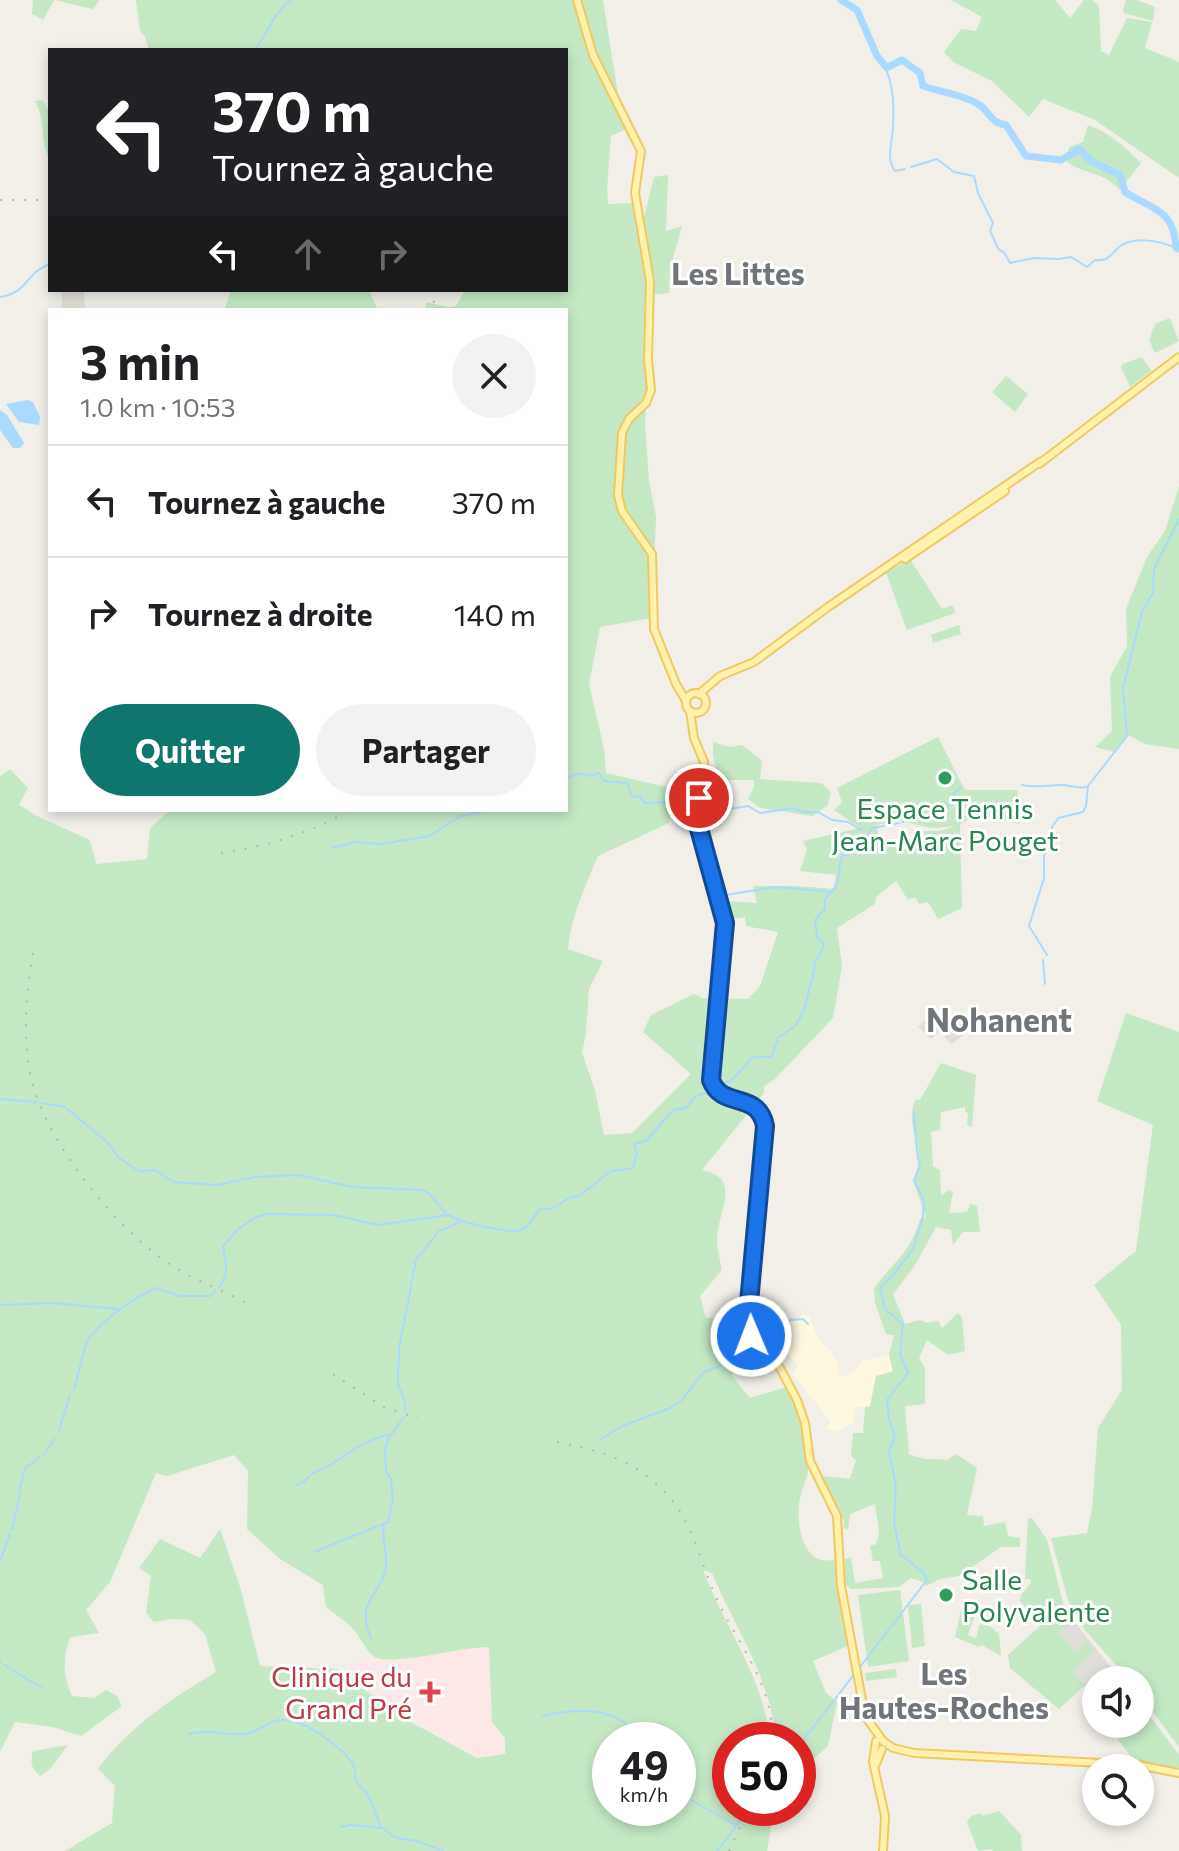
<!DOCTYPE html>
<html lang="fr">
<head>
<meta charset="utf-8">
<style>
  :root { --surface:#fff; --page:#f2f2f2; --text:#202124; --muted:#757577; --line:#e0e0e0; --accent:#0f766e }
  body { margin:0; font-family:Commissioner,sans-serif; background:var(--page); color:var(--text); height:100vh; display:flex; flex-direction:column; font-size:30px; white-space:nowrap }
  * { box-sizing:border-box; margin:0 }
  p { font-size:26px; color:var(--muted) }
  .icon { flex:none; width:44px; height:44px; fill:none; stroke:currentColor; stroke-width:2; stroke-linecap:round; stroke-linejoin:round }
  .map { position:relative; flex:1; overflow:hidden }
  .side { position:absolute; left:48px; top:308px; width:520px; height:504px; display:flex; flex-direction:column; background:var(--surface); border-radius:0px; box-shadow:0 4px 12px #0003 }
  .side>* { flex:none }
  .guide { position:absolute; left:48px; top:48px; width:520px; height:244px; border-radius:0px; box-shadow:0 4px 12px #0003; background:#202124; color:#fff; overflow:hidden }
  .controls { position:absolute; left:1082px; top:1666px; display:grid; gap:16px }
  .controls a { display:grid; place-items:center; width:72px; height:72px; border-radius:50%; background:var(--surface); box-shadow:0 4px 12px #0003; font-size:40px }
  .speed { position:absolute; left:592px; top:1722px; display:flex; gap:16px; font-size:40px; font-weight:700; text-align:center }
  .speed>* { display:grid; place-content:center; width:104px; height:104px; border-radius:50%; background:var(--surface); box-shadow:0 4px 12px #0003; line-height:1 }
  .speed small { font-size:20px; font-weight:400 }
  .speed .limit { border:12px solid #d22; background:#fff; color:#111 }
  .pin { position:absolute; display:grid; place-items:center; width:68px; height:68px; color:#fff; margin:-34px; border:4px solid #fff; border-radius:50%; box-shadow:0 2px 8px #0007 }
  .me { position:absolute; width:88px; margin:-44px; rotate:359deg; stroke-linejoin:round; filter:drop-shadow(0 0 6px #0008) }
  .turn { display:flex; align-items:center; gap:28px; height:168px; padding:0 32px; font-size:36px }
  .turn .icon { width:104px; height:104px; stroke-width:2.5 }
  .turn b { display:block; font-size:56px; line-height:68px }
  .lanes { display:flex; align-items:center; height:76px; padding:0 32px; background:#0003; justify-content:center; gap:40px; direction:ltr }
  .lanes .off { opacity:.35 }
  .round { display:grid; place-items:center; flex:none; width:84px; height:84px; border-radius:42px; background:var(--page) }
  .summary { display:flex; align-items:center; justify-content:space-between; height:136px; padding:0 32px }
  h1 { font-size:48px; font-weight:700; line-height:60px }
  .cta { display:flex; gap:16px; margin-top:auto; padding:16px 32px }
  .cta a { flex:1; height:92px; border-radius:48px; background:var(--accent); color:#fff; font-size:32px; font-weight:700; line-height:92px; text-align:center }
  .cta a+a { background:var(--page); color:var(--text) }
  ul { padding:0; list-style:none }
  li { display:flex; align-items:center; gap:24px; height:112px; padding:0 32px; border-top:2px solid var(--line) }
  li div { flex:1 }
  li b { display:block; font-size:30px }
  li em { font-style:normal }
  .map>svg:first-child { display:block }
  .commercial { fill:#fef7e0 }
  .industrial { fill:#e0deda }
  .education { fill:#e1ded6 }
  .medical { fill:#fce8e6 }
  .green { fill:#c5e8c5; fill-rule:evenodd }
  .water { fill:#aadaff }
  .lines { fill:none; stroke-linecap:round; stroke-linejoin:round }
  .stream { stroke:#aadaff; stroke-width:2 }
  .river { stroke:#aadaff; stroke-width:7 }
  .major-casing { stroke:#f2c960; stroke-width:10 }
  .major { stroke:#fff2af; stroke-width:6 }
  .rail { stroke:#b6b7b8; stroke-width:2; stroke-dasharray:2 10; stroke-linecap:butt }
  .route-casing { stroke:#114b97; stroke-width:20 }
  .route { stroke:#1a73e8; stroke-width:14 }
  .leisure-dot { fill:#2e9e5b; stroke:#fff; stroke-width:3 }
  .health-dot { fill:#e0444e; stroke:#fff; stroke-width:3 }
  .labels { text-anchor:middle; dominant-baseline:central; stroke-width:6; stroke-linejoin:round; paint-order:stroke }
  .leisure-label { font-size:28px; fill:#27864d; stroke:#fff }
  .health-label { font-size:28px; fill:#be3a42; stroke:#fff; text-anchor:end }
  .neighbourhood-label { font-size:30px; font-weight:bold; fill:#70757a; stroke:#fff }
  .quarter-label { font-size:32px; font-weight:bold; fill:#70757a; stroke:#fff }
</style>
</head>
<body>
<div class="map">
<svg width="1179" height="1851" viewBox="0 0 1179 1851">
  <rect width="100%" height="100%" fill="#f1efe8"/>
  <!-- commercial -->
  <polygon class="commercial" points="804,1315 809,1316 817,1337 834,1355 841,1377 855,1372 861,1361 889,1355 893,1371 870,1407 855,1407 854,1422 835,1432 825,1428 831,1422 792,1373 798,1366 766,1335"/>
  <!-- industrial -->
  <polygon class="industrial" points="1072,1619 1119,1677 1117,1680 1096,1680 1096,1697 1072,1673 1076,1652 1057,1631"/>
  <!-- education -->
  <g class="education">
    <polygon points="84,290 85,307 62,310 62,292"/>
    <polygon points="936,1009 948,1023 931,1039 918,1027"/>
    <polygon points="967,1016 978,1025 951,1044 944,1037"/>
  </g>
  <!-- medical -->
  <polygon class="medical" points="471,1646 489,1647 491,1722 503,1737 504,1753 477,1757 423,1725 396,1713 345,1670 358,1662 372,1657 381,1662 404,1660"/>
  <!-- green -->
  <g class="green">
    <polygon points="33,0 100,0 93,9 54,0 43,20 32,14"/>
    <path d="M136,0H603L621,114L628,128L611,136L607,189L608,204L634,203L635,220L644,218L654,177L668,175L666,231L682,226L670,269L669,293L650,295L645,427L649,481L656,517L652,618L600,627L589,684L604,749L606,773L675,789L669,823L598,856C585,887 571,916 568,949L603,961L589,989L586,1033L582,1053L595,1090L604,1135L632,1133L691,1074L643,1032L651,1015L694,994L702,998L748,999L760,986L778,932L746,926L745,917L731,919L726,901L757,903L753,886H797L834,889L836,875L800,871L807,849L803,841L860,828L834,810L842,802L837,788L938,737L965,790H1017L1022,810L1020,824L977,813L975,821L967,820L960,825L962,908L938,919L928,902L919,904L915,897L908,900L896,881L876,897L875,904L837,928L842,966L833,1018L775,1079L764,1086V1093L702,1170C744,1178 717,1213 717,1238C717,1249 720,1260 722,1270L700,1296L706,1318L748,1319L747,1360L731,1375L750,1398L790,1386C801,1411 810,1436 809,1463C809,1479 800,1490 799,1505C796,1530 806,1569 836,1559L837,1585L850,1645L813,1661L826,1693L837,1702L828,1746L798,1773V1740H776C770,1675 736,1631 712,1573L703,1570C725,1628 764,1678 770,1740H730V1808H774L767,1851H65L112,1823L115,1786L98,1769C130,1726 171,1699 216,1672L205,1634L190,1620L171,1619L154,1622L146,1613L151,1576L139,1568L160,1539L200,1558L220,1529L241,1590L260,1666L338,1669L396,1714L477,1758L505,1754V1738L492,1722L489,1647C465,1646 386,1668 373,1656C366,1650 361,1639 355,1631C347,1622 336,1615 326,1607L323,1585L280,1559L247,1529L248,1471L234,1455L167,1476L156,1473L110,1582L86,1610L99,1633L71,1637C62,1655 63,1678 72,1696L94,1698L106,1690L117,1696L122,1706L81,1736L53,1727L15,1722L0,1752V777L10,769L28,788L19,805L41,818L90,840L96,864L147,859L150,828L170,810H566V310H426V302L448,307L456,306L465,290H566V50H149L145,37L140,31ZM900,821L932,828L956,826L940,831H923L927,839L880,840L876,825ZM610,1740H678V1808H610Z"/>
    <polygon points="951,0 1055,0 1070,18 1084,0 1092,0 1099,6 1101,51 1109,55 1127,18 1152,22 1145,48 1179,62 1179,178 1095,120 1043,99 1029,117 992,81 953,62 944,52 961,29 976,31 982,17"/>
    <polygon points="1126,0 1137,0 1155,7 1153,21 1124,13 1123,10"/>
    <path d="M42,100L50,113V159C39,140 46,119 35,101Z"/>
    <path d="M1088,125C1109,132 1125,147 1141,163L1120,190C1103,171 1086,175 1067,162L1069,147L1083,142Z"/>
    <polygon points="231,290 369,290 378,310 224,310"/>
    <polygon points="1170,318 1179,341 1155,353 1149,340 1155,324"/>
    <polygon points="1142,357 1151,371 1130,387 1121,367 1123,364"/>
    <polygon points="1006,376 1028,394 1015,412 992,392"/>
    <polygon points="1179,486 1179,749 1145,744 1128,735 1115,752 1095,747 1112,731 1110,677 1127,646 1126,609 1147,557 1165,531"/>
    <polygon points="910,559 942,609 953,605 955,613 907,630 886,573"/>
    <polygon points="959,625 961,634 933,643 931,635"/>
    <polygon points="713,742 730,747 742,745 762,761 760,779 821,783 831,792 828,805 813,816 760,808 748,799 754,787 754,780 728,780 729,804 707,800 709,784 717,772 713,755"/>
    <polygon points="1126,1013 1179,1032 1179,1747 1140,1695 1140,1680 1129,1680 1129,1675 1125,1675 1085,1630 1068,1600 1051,1538 1087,1533 1092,1509 1098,1428 1122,1390 1121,1325 1094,1285 1136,1251 1153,1125 1097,1101"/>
    <path d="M941,1063L976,1075L972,1127L967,1125L968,1113L965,1112V1107L941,1112L940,1130L931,1132L933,1166L940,1170L941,1196L949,1190L953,1192L949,1213L967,1212L970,1204L977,1206L980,1232H963L953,1245L951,1230L936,1227L914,1267L893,1294L905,1324L920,1320L927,1323L938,1321L942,1328L958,1313L962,1318L965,1351L948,1355L927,1340L919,1358L925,1368V1404L905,1406L909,1454C924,1461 931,1458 947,1460L956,1454L977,1468L967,1515L983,1516L984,1526L1005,1522L1008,1536L1020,1538V1547H1001L959,1576L940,1579L926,1586L923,1582L911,1578L899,1587L851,1589L845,1584V1559L851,1557L855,1583L883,1578L880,1561H873L870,1546L876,1544L879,1533L875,1504L850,1514L848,1530L844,1528V1521L823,1476L850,1479L856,1460L851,1456L853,1433H863L865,1407L870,1406L876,1376L893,1371L889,1355L894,1335L886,1334L875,1303L874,1288C895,1260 909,1255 920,1219L926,1218C924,1206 915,1191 914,1181C914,1175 918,1168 919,1162C920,1139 905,1122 916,1099L920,1100Z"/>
    <polygon points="1028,1518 1032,1518 1047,1540 1064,1607 1072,1619 1058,1632 1076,1652 1086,1642 1094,1649 1073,1672 1085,1685 1059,1709 1010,1668 1008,1655 1040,1626 1020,1601 1021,1595 1031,1583 1030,1579 1025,1579"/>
    <polygon points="900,1590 909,1661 868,1667 858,1595"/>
    <polygon points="921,1604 925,1646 912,1648 908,1605"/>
    <polygon points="965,1604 968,1605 974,1617 968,1635 976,1638 980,1624 991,1627 999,1634 1001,1656 982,1645 979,1647 955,1637 962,1606"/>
    <polygon points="896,1669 897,1677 866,1681 865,1673"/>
    <polygon points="1140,1703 1179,1755 1179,1769 1133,1759 1106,1724 1140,1724"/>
    <path d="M68,1745L50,1769L40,1776C31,1768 30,1763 33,1751Z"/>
    <polygon points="999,1811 1021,1835 1022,1851 993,1851 991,1849 978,1851 967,1822 971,1816 980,1813 983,1816"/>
  </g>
  <!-- water -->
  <g class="water">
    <polygon points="28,400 33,402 40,417 39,425 19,422 6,404"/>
    <polygon points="0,410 7,415 24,443 20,448 13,448 0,430"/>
  </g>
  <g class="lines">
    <!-- stream -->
    <g class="stream">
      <path d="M254,50C268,35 274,11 291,0"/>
      <path d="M885,68C894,84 894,107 893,126C893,142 885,157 895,171L905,169"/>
      <path d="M911,167L937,159L954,172L974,176L978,193L993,223L990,231L999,250L1004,252L1010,263L1034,258L1059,259L1071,257L1087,267L1095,260C1107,261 1108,258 1116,250C1130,234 1160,241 1176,248"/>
      <path d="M0,297C30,292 24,273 50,264"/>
      <polyline points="566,778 580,773 590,776 599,773 604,781 627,783 632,796 640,797 645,803 695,801"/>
      <path d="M1022,785C1036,788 1047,785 1061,785C1071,785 1076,789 1087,787"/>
      <polyline points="702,802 729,809 748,806 760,813 794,808 802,812 818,812 832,820 848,822 861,830"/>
      <polyline points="902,822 918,815 930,805 944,809 948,807 956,791 961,788"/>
      <polyline points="332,848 354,842 382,844 429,836 461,816 490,810"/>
      <polyline points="720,896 775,887 832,892"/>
      <polyline points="1047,955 1029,926 1044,878 1044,855 1053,844 1052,827 1058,818 1083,812 1086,806 1088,786 1127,736 1123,689 1142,611 1153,593 1154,569 1179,519"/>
      <polyline points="1043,960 1045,984"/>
      <path d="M718,1086L732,1080L753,1057H772L778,1038L795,1026L804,1011L814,971L815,961L823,949V942L817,937L815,920L825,909V899C845,880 835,877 842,856L860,850L872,828L899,823"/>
      <polyline points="0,1099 36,1102"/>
      <path d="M42,1103L65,1107L108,1143L119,1158L139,1171L155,1170L173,1182L217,1185L255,1177L299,1175L352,1187L423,1190C436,1196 439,1210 450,1216C462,1222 513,1236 524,1229C530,1225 534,1215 539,1210L553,1208L569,1198L579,1196L611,1171L633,1168L637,1154L634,1144L646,1141L673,1110L686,1108L696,1096L713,1090"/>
      <path d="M219,1287C229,1275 226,1262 223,1247L236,1231L254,1218L266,1214L334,1215L378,1225L449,1215"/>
      <polyline points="0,1305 53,1303 118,1309"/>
      <polyline points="758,1341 790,1320 803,1319 808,1324"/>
      <path d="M74,1389C78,1378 84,1345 89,1338C104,1319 134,1297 157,1288L179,1296H211L215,1291"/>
      <path d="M405,1412C407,1399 399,1393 398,1381C396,1370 401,1359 399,1348L416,1260L439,1231L463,1221"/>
      <polyline points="59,1430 70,1396"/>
      <polyline points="600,1440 622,1426 668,1409 681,1401 704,1372 735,1360 754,1347"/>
      <polyline points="44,1454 55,1439"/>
      <path d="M296,1485L304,1482C311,1471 319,1471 330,1465C349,1453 365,1440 388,1435"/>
      <polyline points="19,1491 25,1469 39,1457"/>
      <polyline points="12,1529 20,1495"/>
      <polyline points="314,1552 388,1522 393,1500 391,1479 386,1472 385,1450 388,1439 404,1417"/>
      <polyline points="0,1561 10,1534"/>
      <path d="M371,1638C354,1599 384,1594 386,1565C387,1551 381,1539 384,1525"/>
      <polyline points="0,1661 1,1662"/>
      <polyline points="4,1665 42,1688"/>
      <path d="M860,1667L927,1580L924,1573L901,1555L894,1523L896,1486L889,1451L895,1437L889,1419L887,1400L908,1373L900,1355L903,1324L885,1309L880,1288L894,1274L913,1249L923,1217L924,1200L914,1181L920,1167C915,1150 916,1131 914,1112"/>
      <path d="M543,1716C579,1708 620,1706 642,1740"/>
      <path d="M189,1734C209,1728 225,1736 244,1734C258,1733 266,1723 278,1720C300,1716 338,1744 352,1762C356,1768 354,1773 356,1780C358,1787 364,1788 367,1794C374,1804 376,1818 382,1828"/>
      <polyline points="798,1747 856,1672"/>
      <polyline points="678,1782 691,1800 736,1825"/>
      <polyline points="341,1827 350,1825 382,1828 396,1838 417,1841 443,1851"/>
      <polyline points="717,1851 750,1808"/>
    </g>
    <!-- river -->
    <g class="river">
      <polyline points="841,0 857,10 877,56 886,67"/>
      <path d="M888,67L902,60L920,73L923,86C941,92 965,95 981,106C991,114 991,123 1006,125L1026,156L1061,160L1079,149L1091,161L1120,175L1125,192C1153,210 1174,209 1176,248L1179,249"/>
    </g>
    <!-- major casing -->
    <g class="major-casing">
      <g id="major">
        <polyline points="577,0 593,55 641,151 635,193 650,281 648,359 651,390 646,403 629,419 622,433 618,495 622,511 652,554 654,629 676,684 686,701"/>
        <polyline points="1039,464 1179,357"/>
        <polyline points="905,559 1005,491"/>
        <circle cx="696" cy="703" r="10"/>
        <polyline points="699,694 720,676 754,662 828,607 1040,462"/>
        <polyline points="690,711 694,738 704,762 705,775 697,807 698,825 725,923 711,1080 721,1095 756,1108 765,1126 748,1329 754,1342 780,1368 797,1400 805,1423 810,1461 837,1516 841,1586 865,1716 883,1741 893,1748 914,1753 1138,1765 1179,1773"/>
        <polyline points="876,1741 873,1762 885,1816 883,1851"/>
        <polyline points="876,1764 882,1749"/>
      </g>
    </g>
    <!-- major -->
    <use href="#major" class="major"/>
    <!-- rail -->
    <g class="rail">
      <polyline points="0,200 50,200"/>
      <polyline points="428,290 438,310"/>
      <path d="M221,853C266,847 310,833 350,810"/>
      <path d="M33,953C26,993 22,1041 32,1081C46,1141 115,1227 165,1261C192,1280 223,1290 252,1306"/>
      <polyline points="333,1374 385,1408 418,1418"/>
      <path d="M557,1442C597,1450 632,1459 662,1489C691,1517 699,1557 714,1593C736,1643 774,1682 772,1740"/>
      <polyline points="729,1851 749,1808"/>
    </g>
  </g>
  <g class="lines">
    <!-- route casing -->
    <g class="route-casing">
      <path id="route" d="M699,798L698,825L725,923L711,1080C722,1110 758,1090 765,1126L748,1314L751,1336"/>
    </g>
    <!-- route -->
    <use href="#route" class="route"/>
  </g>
  <!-- markers -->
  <g class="leisure-dot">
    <circle cx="945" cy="778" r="8"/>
    <circle cx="946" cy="1595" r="8"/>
  </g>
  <path class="health-dot" d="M426 1680h8v8h8v8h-8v8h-8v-8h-8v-8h8z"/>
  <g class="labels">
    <!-- leisure labels -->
    <g class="leisure-label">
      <text x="945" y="808">Espace Tennis<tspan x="945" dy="32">Jean-Marc Pouget</tspan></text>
      <text x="962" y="1579" text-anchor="start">Salle<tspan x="962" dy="32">Polyvalente</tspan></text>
    </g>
    <!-- health labels -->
    <g class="health-label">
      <text x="412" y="1676">Clinique du<tspan x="412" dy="32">Grand Pré</tspan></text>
    </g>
    <!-- neighbourhood labels -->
    <g class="neighbourhood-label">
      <text x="738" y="272">Les Littes</text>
      <text x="944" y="1672">Les<tspan x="944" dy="34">Hautes-Roches</tspan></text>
    </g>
    <!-- quarter labels -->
    <g class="quarter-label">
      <text x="999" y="1019">Nohanent</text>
    </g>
  </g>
</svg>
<div class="controls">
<a><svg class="icon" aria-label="sound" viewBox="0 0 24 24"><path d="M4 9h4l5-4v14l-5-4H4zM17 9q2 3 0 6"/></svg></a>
<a><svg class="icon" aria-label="search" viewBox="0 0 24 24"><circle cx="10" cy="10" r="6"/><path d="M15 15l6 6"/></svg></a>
</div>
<div class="speed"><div>49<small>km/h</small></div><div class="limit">50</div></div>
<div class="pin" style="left:699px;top:798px;background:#d93025"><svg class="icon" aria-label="arrive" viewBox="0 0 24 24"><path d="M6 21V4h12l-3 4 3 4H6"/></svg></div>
<svg class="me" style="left:751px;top:1336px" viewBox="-20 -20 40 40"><circle r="17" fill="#1a73e8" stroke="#fff" stroke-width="3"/><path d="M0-11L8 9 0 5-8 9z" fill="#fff"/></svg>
<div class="guide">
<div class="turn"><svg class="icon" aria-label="left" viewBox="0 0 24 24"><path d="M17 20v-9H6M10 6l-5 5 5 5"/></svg><div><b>370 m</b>Tournez à gauche</div></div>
<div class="lanes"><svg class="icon" aria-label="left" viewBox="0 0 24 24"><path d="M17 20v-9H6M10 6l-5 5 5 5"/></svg><svg class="icon off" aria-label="ahead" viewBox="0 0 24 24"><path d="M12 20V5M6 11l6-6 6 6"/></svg><svg class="icon off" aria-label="right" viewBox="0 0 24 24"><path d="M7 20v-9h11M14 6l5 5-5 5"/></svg></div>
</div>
<section class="side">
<div class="summary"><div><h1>3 min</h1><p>1.0 km · 10:53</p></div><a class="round"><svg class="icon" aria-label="close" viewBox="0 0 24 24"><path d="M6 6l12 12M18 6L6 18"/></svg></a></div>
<ul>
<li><svg class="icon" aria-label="left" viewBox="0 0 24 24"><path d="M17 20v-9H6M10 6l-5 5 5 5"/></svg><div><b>Tournez à gauche</b></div><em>370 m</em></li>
<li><svg class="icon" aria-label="right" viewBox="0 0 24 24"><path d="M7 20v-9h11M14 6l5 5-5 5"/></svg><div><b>Tournez à droite</b></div><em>140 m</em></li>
</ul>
<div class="cta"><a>Quitter</a><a>Partager</a></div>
</section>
</div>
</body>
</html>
